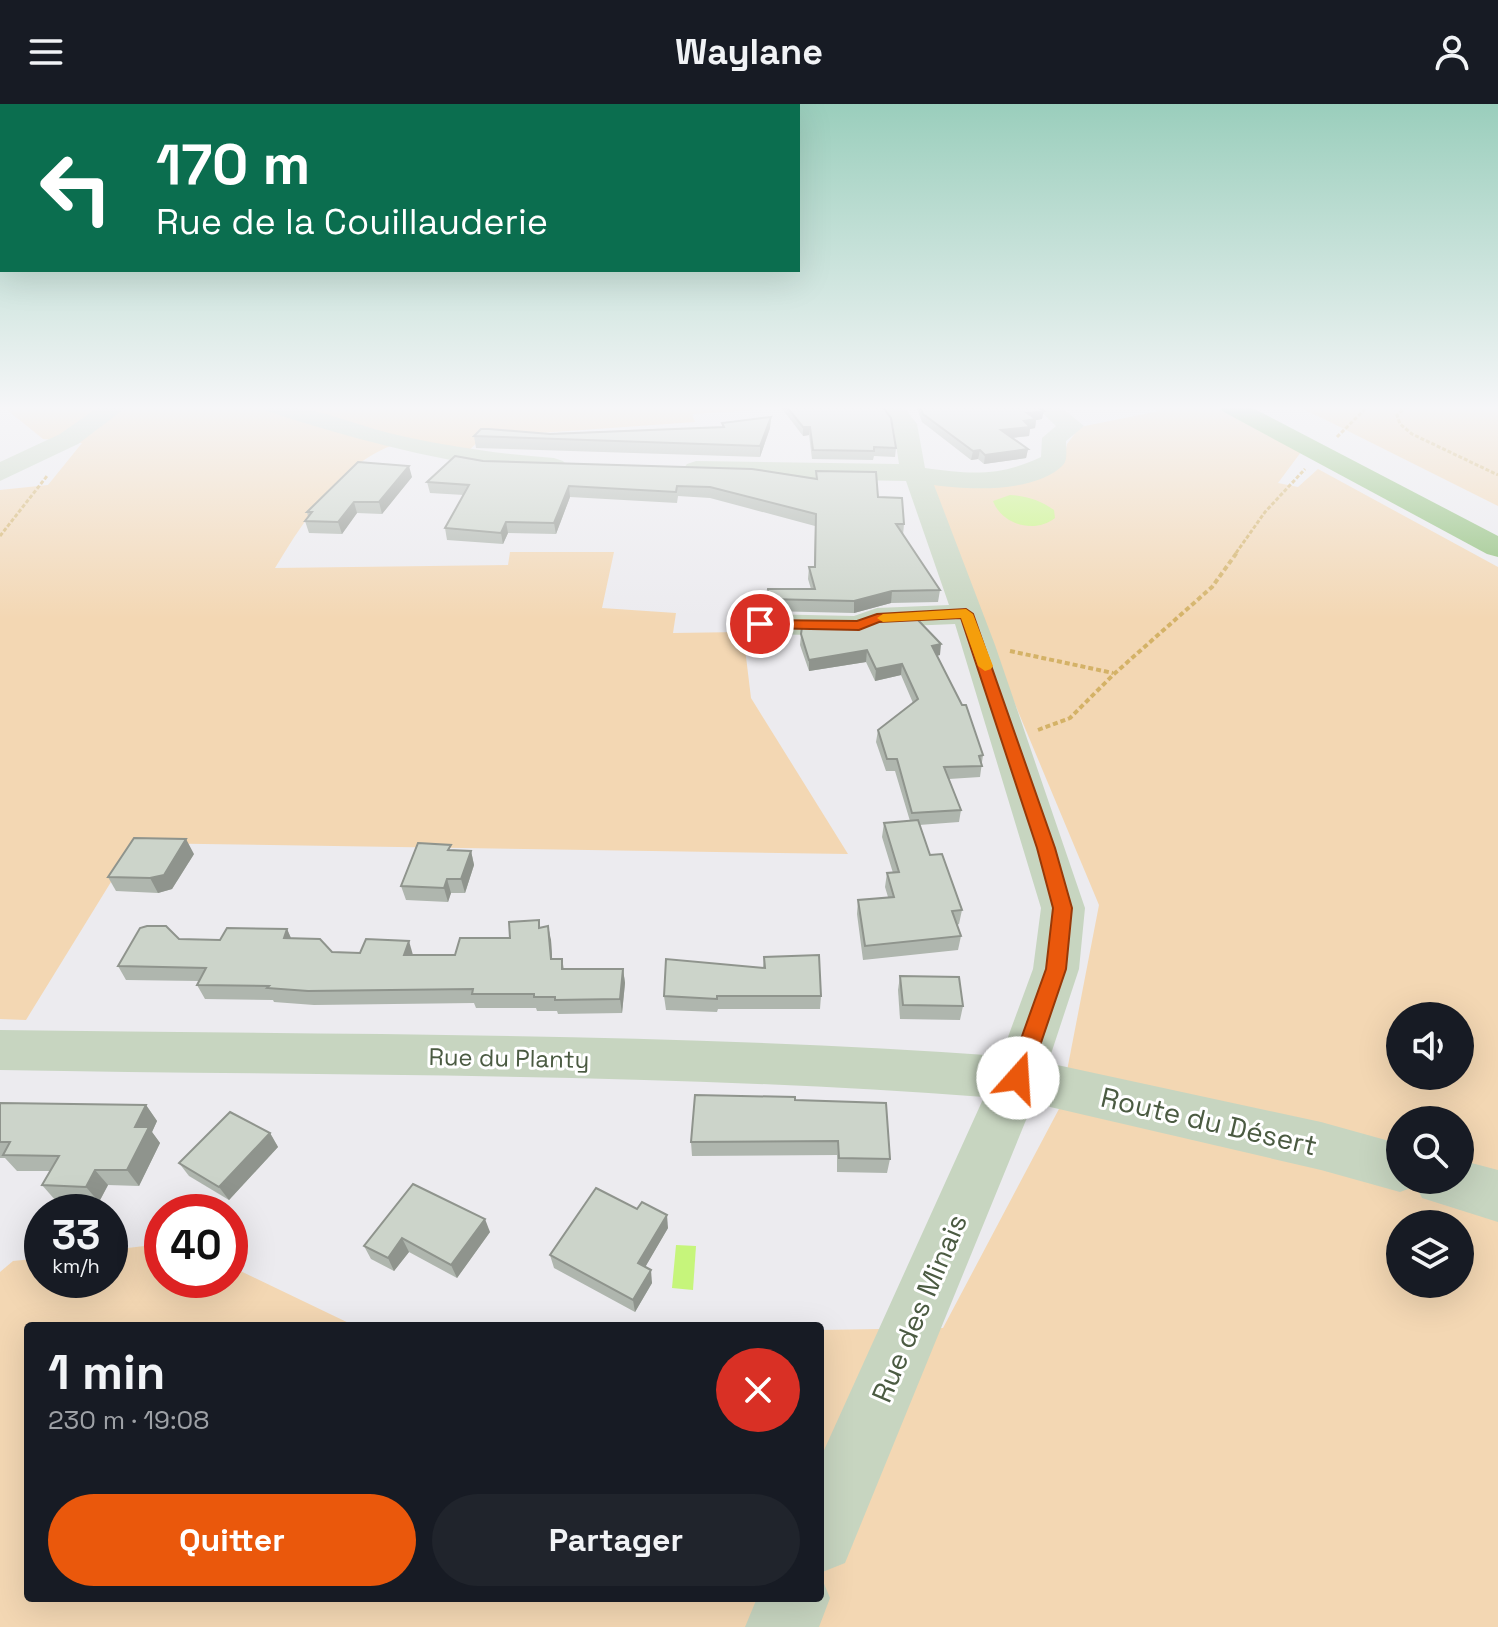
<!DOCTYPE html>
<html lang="fr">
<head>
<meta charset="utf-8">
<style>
  :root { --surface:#171b24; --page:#20242c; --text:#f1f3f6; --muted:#9ea1a6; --accent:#ea580c }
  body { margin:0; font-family:"Space Grotesk",sans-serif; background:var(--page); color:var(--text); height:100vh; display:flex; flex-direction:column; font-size:30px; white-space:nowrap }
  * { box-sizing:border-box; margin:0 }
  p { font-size:26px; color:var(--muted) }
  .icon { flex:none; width:44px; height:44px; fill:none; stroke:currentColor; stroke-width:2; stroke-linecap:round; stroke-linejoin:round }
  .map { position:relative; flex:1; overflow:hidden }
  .sheet { position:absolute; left:24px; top:1218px; width:800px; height:280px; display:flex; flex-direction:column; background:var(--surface); border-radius:8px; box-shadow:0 8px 32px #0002 }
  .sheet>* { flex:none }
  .guide { position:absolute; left:0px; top:0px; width:800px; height:168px; box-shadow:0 8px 32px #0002; background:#0b6e4f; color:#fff; overflow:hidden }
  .fabs { position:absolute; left:1386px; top:898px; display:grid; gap:16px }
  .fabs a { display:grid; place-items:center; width:88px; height:88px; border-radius:50%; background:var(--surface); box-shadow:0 8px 32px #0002; font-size:40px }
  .speed { position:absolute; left:24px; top:1090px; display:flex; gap:16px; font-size:40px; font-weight:700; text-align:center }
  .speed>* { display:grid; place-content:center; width:104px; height:104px; border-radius:50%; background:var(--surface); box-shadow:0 8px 32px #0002; line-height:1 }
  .speed small { font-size:20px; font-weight:400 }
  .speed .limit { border:12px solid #d22; background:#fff; color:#111 }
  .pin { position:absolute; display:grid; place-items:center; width:68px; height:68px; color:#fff; margin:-34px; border:4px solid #fff; border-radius:50%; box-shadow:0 2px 8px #0007 }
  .me { position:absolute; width:88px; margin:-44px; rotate:19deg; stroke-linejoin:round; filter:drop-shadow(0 0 6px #0008) }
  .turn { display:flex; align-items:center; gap:28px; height:168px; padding:0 24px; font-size:36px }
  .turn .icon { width:104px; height:104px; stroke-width:2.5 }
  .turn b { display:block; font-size:56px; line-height:68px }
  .round { display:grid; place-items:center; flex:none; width:84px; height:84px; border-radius:42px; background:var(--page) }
  .summary { display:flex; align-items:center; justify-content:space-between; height:136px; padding:0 24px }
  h1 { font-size:48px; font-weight:800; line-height:60px }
  .action { display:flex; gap:16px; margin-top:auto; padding:16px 24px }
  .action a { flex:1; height:92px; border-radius:48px; background:var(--accent); color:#fff; font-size:32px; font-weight:800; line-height:92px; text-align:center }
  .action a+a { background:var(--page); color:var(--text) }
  header { display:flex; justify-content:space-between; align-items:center; height:104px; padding:0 24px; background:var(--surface); font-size:36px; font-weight:800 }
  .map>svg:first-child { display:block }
  .green { fill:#f3d7b3; fill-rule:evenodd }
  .water { fill:#c6f57b }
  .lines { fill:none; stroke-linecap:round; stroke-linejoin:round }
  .path-far1 { stroke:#d4b267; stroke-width:3; stroke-dasharray:4 2; stroke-linecap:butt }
  .path { stroke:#d4b267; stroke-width:4; stroke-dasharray:5 3; stroke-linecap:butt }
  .minor { fill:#c7d5c0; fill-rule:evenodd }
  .highway { fill:#92c17d; fill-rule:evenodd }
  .wall { fill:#afb6ae }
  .shaded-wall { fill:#8f948d }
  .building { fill:#ccd4ca; stroke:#8f948d; stroke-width:2 }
  .route { fill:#ea580c; stroke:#983908; stroke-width:2 }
  .slow { fill:#f59e0b }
  .labels { text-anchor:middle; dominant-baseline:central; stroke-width:6; stroke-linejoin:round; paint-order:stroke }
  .street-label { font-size:24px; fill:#4b5b42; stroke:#fff }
  .near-street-label { font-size:28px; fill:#4b5b42; stroke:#fff }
</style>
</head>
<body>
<header><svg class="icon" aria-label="menu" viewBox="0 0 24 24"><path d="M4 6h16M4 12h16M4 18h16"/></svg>Waylane<svg class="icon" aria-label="person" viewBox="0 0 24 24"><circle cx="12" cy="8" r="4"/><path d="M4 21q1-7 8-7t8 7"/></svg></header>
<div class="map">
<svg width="1498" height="1523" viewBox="0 0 1498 1523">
  <rect width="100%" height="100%" fill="#ecebef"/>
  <!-- green -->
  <g class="green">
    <path d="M0,302H752L755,306L692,310L695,318L483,333L466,349C451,346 413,335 399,339C341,357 304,416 275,464L508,461L510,448H614L602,504L676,509L673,529L743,528L751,594L848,750L135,739L26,916L0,915V386L48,381L82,339L43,335L6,305H0Z"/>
    <path d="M1148,302H1212L1301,348L1278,379L1298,383L1318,365L1498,463V1523H0V1168L13,1157L42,1154V1176H110V1146L162,1140V1176H230V1162L355,1222H28V1494H820V1226L943,1224L1060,1003L1099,801L994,550L931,380L1063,360L1067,340L1080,323L1159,307ZM1400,912H1460V972H1400ZM1400,1016H1460V1076H1400ZM1400,1120H1460V1180H1400Z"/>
    <polygon points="1296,302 1498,302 1498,402 1322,314"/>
  </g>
  <!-- water -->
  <g class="water">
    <path d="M1010,391C1026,392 1040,396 1054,406L1055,414C1035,430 1002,421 993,397Z"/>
    <polygon points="676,1141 696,1142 693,1186 672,1184"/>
  </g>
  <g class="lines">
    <!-- path-far1 -->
    <g class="path-far1">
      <polyline points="1407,302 1397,311 1400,320 1412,330 1498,371"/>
      <polyline points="1337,333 1368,302"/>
      <polyline points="0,432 47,372"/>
      <polyline points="1236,449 1265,408 1305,365"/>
    </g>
    <!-- path -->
    <g class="path">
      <polyline points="1010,547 1113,569"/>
      <polyline points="1038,626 1070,614 1114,570 1212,483 1238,447"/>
    </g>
    <!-- minor -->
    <g class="minor">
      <polygon points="100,302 128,302 78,340 0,377 0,358 60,330"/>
      <path d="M263,302C307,299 347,318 389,329C444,342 498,350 554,354L563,357L567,362L563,367L554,370C455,362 361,338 267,307Z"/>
      <path d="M880,302H903L917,320L925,364C970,370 999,373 1041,353L1042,334L1056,322L1035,302H1060L1084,322L1066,337C1066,344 1068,356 1063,361C1036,389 968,386 934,381L995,541L1085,804L1079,865L1048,959L1321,1018L1400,1040V1076H1460V1056L1498,1066V1118L1422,1094L1416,1082L1400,1088L1321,1066L1033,999L845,1459L820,1469V1355L984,993C657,968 328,972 0,966V926C334,931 668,928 1001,952L1033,865L1041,804L955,520L883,523L859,532L760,530L749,527L744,520L749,513L760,510L854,512L877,504L949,501L906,377L696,373L687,370L683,365L687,360L696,357L899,360L893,321Z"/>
      <polygon points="820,1470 830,1494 819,1523 745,1523 757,1494 820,1494"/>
    </g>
    <!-- highway -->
    <polygon class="highway" points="1219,302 1249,302 1498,432 1498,453 1487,450 1222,307"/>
  </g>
  <!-- wall -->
  <g class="wall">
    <polygon points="780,302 882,302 896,344 895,353 874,352 873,356 812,355 809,331 803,332"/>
    <polygon points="916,302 1036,302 1042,315 1036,316 1035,324 1030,325 1029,332 1012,334 1028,345 1026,354 984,360 978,355 971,356 922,318"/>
    <polygon points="771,313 770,324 760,353 476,344 474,332 722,323 722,319"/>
    <polygon points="483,357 816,375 816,367 878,393 904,420 903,431 940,486 938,498 891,499 854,509 767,507 768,485 811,485 808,475 809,463 814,463 815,422 710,394 678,392 677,399 570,393 556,430 508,429 503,440 447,436 445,424 464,391 430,389 427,378"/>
    <polygon points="412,373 382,410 357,409 342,430 309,429 305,417 308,413 307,408"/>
    <polygon points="801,530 940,551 937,552 983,651 980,673 949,675 961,706 959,718 919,721 930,751 962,806 959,820 957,821 961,832 958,846 863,856 857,810 858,796 888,793 885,783 887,769 893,769 882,733 884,719 910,717 895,667 886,667 876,638 878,626 913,599 901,571 875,577 866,558 809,567 800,541"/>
    <polygon points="452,746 471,747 474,761 465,789 451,789 448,798 406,796 401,782"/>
    <polygon points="194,750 172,785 158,789 116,787 108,773"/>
    <polygon points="539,816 540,824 551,836 552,855 562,855 564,865 623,865 625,879 622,909 558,910 557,907 537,907 536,904 476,904 474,899 314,901 274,898 273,896 205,895 197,881 199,877 126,876 118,862 179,835 220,836 287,825 291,834 332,848 413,851 455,851 510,834"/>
    <polygon points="764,853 821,892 820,905 718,905 717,908 666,906 664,892 763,863"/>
    <polygon points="900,872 963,902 960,916 900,915 898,886"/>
    <polygon points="795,996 890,1055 887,1069 837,1068 837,1051 692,1052 691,1038"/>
    <polygon points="0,999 146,1001 157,1017 152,1028 160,1039 139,1082 108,1081 99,1098 56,1097 42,1081 50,1067 17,1067 5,1054 0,1054"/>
    <polygon points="270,1029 278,1043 229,1096 189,1072 179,1059"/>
    <polygon points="413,1080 490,1128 457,1174 409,1148 394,1167 371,1155 364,1142"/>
    <polygon points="668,1124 645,1163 652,1179 635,1208 554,1164 550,1151"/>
  </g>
  <!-- shaded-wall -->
  <g class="shaded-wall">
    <polygon points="1044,307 1042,315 1036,316 1035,324 1030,325 1029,332 1000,335 1001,326 1027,309"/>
    <polygon points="771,313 770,324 760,353 760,342"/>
    <polygon points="803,323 810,323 809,331 803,332"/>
    <polygon points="1028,345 1026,354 984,360 985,351"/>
    <polygon points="980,346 978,355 971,356 973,347"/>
    <polygon points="409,362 412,373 382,410 379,398"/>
    <polygon points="569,382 570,393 556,430 554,419"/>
    <polygon points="354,398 357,409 342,430 338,418"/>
    <polygon points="506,418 508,429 503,440 501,429"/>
    <polygon points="892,487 891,499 854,509 854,497"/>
    <polygon points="941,540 940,551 930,553 932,542"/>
    <polygon points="867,546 866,558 809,567 809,556"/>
    <polygon points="902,560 901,571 875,577 876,565"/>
    <polygon points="186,735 194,750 172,785 158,789 150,774"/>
    <polygon points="471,747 474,761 465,789 461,775"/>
    <polygon points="447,775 451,789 448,798 444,784"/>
    <polygon points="548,822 551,836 553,869 551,855"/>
    <polygon points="287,825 293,839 284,834"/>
    <polygon points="409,837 413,851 404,851"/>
    <polygon points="623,865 625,879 622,909 620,895"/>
    <polygon points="146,1001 157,1017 152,1028 160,1039 139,1082 127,1066 135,1023"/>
    <polygon points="270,1029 278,1043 229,1096 219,1083"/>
    <polygon points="95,1066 108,1081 99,1098 86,1083"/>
    <polygon points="667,1111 668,1124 640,1172 638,1159"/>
    <polygon points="485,1115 490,1128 457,1174 451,1161"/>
    <polygon points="402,1134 409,1148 394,1167 388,1154"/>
    <polygon points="651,1166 652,1179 635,1208 633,1196"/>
  </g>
  <!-- building -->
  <g class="building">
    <polygon points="786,302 882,302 891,314 896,344 874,343 874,347 813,346 810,323 803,323"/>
    <polygon points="920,302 1036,302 1044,307 1027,309 1036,315 1024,317 1030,323 1001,326 1028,345 985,351 980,346 973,347 923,310"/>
    <polygon points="771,313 760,342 474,332 481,325 489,325 550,330 724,323 722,319"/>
    <polygon points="455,352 483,357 752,365 817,375 816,367 876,368 878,393 902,394 904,420 896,420 940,486 892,487 854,497 767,495 768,485 815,485 809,463 815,463 816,410 710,383 677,382 676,388 569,382 554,419 506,418 501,429 445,424 469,381 427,378"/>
    <polygon points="358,358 409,362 379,398 354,398 338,418 305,417 312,408 307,408"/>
    <polygon points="916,514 941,540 932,542 962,601 966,601 983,651 979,652 982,662 944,663 961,706 912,709 897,655 887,655 878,626 918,595 902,560 876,565 867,546 809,556 801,530 802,523 860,524 885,515"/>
    <polygon points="918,716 930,751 942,750 962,806 952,807 961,832 865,842 858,796 894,793 887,769 899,768 884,719"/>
    <polygon points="134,734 186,735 164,771 150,774 108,773"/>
    <polygon points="418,739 451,741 448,746 471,747 461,775 447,775 444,784 401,782"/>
    <polygon points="539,816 539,824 548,822 551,855 562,855 562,865 623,865 620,895 555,896 555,893 534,893 534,890 472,890 473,885 308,887 267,884 269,882 197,881 206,864 118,862 140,824 147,822 166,822 179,835 220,836 227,824 287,825 284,834 320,835 332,848 360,849 366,835 409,837 404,851 455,851 460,834 510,834 509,818"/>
    <polygon points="819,851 821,892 717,892 717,895 664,892 666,855 765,864 764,853"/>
    <polygon points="900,872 959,873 963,902 903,901"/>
    <polygon points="695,991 795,993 795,996 886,999 890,1055 839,1054 838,1037 691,1038"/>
    <polygon points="0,999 146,1001 135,1023 149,1023 127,1066 95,1066 86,1083 42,1081 59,1052 3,1051 10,1038 0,1038"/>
    <polygon points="230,1008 270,1029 219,1083 179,1059"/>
    <polygon points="413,1080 485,1115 451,1161 402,1134 388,1154 364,1142"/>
    <polygon points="596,1084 637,1105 642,1098 667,1111 638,1159 651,1166 633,1196 550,1151"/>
  </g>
  <!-- sky -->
  <linearGradient id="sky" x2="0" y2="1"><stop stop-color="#9acebc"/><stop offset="0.59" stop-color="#f6f6f8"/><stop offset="1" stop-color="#f6f6f8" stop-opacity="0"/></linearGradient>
  <rect width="1498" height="515" fill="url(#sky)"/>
  <!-- route -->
  <polygon class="route" points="966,505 973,510 1055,744 1072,804 1066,865 1029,974 1025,980 1018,983 1010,980 1007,974 1046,865 1053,804 1037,744 961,514 879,518 859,526 760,524 753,520 760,516 857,517 877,510"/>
  <!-- slow -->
  <polygon class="slow" points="966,505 973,510 993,562 991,565 985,567 978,562 961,514 883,518 877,514 883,510"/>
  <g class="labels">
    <!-- street labels -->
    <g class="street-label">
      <text transform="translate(509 954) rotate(1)">Rue du Planty</text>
    </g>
    <!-- near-street labels -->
    <g class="near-street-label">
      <text transform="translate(1209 1017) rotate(13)">Route du Désert</text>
      <text transform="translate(919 1204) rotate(-67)">Rue des Minais</text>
    </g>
  </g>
</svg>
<div class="fabs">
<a><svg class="icon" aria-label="sound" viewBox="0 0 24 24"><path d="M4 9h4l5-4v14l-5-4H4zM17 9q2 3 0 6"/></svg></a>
<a><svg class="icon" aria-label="search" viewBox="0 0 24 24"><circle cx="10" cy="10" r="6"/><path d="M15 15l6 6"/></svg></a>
<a><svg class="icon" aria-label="layers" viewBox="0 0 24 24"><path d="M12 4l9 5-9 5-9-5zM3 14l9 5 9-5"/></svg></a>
</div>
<div class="speed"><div>33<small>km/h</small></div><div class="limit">40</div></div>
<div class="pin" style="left:760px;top:520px;background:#d93025"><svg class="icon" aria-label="arrive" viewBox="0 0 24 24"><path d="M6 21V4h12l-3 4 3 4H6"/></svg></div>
<svg class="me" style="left:1018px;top:974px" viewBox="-20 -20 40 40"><circle r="19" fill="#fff"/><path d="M0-13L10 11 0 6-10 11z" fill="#ea580c"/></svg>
<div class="guide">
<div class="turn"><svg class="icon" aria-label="left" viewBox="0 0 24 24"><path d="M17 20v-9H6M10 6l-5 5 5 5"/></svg><div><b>170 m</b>Rue de la Couillauderie</div></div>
</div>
<section class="sheet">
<div class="summary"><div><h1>1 min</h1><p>230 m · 19:08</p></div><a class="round" style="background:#d93025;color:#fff"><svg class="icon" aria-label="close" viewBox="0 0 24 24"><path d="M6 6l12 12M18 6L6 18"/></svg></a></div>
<div class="action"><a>Quitter</a><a>Partager</a></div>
</section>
</div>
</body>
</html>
